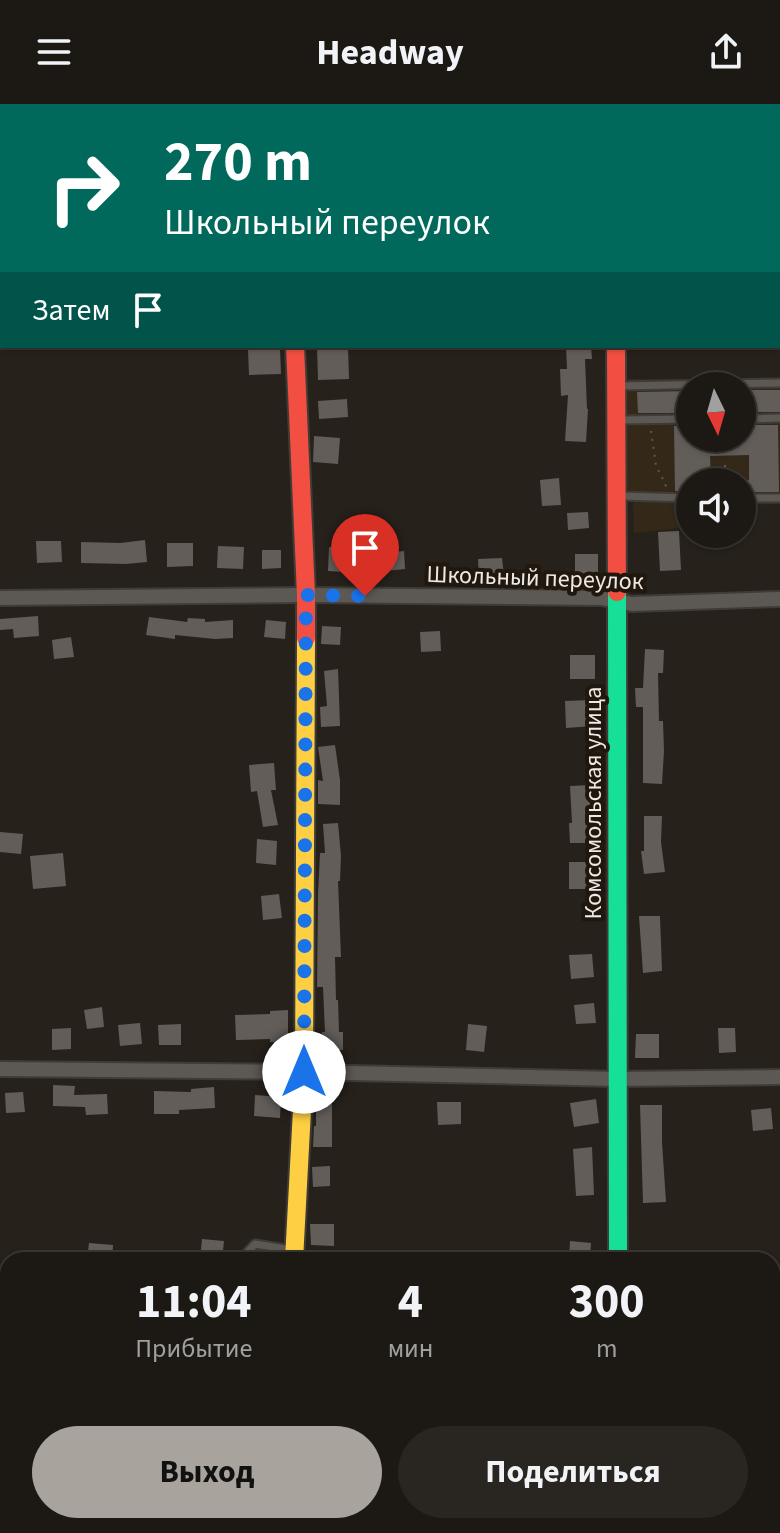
<!DOCTYPE html>
<html lang="ru">
<head>
<meta charset="utf-8">
<style>
  :root { --surface:#1c1914; --page:#292622; --text:#f1f3f6; --muted:#a0a0a0; --line:#3a3834; --accent:#a9a39d }
  body { margin:0; font-family:"Source Sans 3",sans-serif; background:var(--page); color:var(--text); height:100vh; display:flex; flex-direction:column; font-size:30px; white-space:nowrap }
  * { box-sizing:border-box; margin:0 }
  p { font-size:26px; color:var(--muted) }
  .icon { flex:none; width:44px; height:44px; fill:none; stroke:currentColor; stroke-width:2; stroke-linecap:round; stroke-linejoin:round }
  .map { position:relative; flex:1; overflow:hidden }
  .sheet { position:absolute; left:0px; top:1148px; width:780px; height:282px; display:flex; flex-direction:column; background:var(--surface); border-radius:24px 24px 0 0; box-shadow:0 2px 6px #0004,0 0 0 2px var(--line) }
  .sheet>* { flex:none }
  .banner { position:absolute; left:0px; top:0px; width:780px; height:244px; box-shadow:0 2px 6px #0004,0 0 0 2px var(--line); background:#00695c; color:#fff; overflow:hidden }
  .needle { width:52px; rotate:175deg }
  .buttons { position:absolute; left:676px; top:268px; display:grid; gap:16px }
  .buttons a { display:grid; place-items:center; width:80px; height:80px; border-radius:50%; background:var(--surface); box-shadow:0 2px 6px #0004,0 0 0 2px var(--line); font-size:40px }
  .pin { position:absolute; display:grid; place-items:center; width:68px; height:68px; color:#fff; margin:-82px -34px; border-radius:50% 50% 50% 0; rotate:-45deg; box-shadow:0 0 8px #0007 }
  .pin .icon { rotate:45deg }
  .me { position:absolute; width:88px; margin:-44px; rotate:0deg; stroke-linejoin:round; filter:drop-shadow(0 0 6px #0008) }
  .turn { display:flex; align-items:center; gap:28px; height:168px; padding:0 32px; font-size:36px }
  .turn .icon { width:104px; height:104px; stroke-width:2.5 }
  .turn b { display:block; font-size:56px; line-height:68px }
  .then { display:flex; align-items:center; height:76px; padding:0 32px; background:#0003; gap:16px; font-size:30px }
  .eta { display:flex; justify-content:space-evenly; align-items:center; height:136px; text-align:center }
  .eta b { font-size:48px; font-weight:700; line-height:56px }
  .primary-button { display:flex; gap:16px; margin-top:auto; padding:16px 32px }
  .primary-button a { flex:1; height:92px; border-radius:48px; background:var(--accent); color:#111; font-size:32px; font-weight:700; line-height:92px; text-align:center }
  .primary-button a+a { background:var(--page); color:var(--text) }
  header { display:flex; justify-content:space-between; align-items:center; height:104px; padding:0 32px; background:var(--surface); font-size:36px; font-weight:700 }
  .map>svg:first-child { display:block }
  .built { fill:#342819; fill-rule:evenodd }
  .building { fill:#625d59 }
  .lines { fill:none; stroke-linecap:round; stroke-linejoin:round }
  .lane-casing { stroke:#3f3b37; stroke-width:11 }
  .street-casing { stroke:#3f3b37; stroke-width:18 }
  .fast-casing { stroke:#3f3b37; stroke-width:22 }
  .slow-casing { stroke:#3f3b37; stroke-width:22 }
  .jam-casing { stroke:#3f3b37; stroke-width:22 }
  .path { stroke:#5d5a56; stroke-width:2; stroke-dasharray:2 6; stroke-linecap:butt }
  .lane { stroke:#5c5853; stroke-width:7 }
  .street { stroke:#5c5853; stroke-width:14 }
  .fast { stroke:#16e098; stroke-width:18 }
  .slow { stroke:#ffcf43; stroke-width:18 }
  .jam { stroke:#f24e42; stroke-width:18 }
  .route { stroke:#1a73e8; stroke-width:14; stroke-dasharray:0 25.2 }
  .labels { text-anchor:middle; dominant-baseline:central; stroke-width:8; stroke-linejoin:round; paint-order:stroke }
  .street-label { font-size:24px; fill:#efe9e3; stroke:#20180e }
</style>
</head>
<body>
<header><svg class="icon" aria-label="menu" viewBox="0 0 24 24"><path d="M4 6h16M4 12h16M4 18h16"/></svg>Headway<svg class="icon" aria-label="share" viewBox="0 0 24 24"><path d="M12 15V3M7 8l5-5 5 5M5 13v7h14v-7"/></svg></header>
<div class="map">
<svg width="780" height="1429" viewBox="0 0 780 1429">
  <rect width="100%" height="100%" fill="#26211b"/>
  <!-- built -->
  <path class="built" d="M780,274V400L742,401V378H690V423L634,429L633,398L628,397L625,275ZM690,282H742V334H690Z"/>
  <!-- building -->
  <g class="building">
    <polygon points="317,242 348,242 349,275 318,276"/>
    <polygon points="566,242 591,242 592,255 585,255 587,305 588,305 586,338 565,337 568,291 561,292 560,265 567,265"/>
    <polygon points="280,244 281,270 249,271 248,245"/>
    <rect x="742" y="286" width="38" height="22"/>
    <polygon points="690,287 690,309 638,309 637,288"/>
    <polygon points="347,295 348,313 319,315 318,297"/>
    <polygon points="742,321 778,321 779,388 742,388 742,377 749,376 749,351 710,352 711,378 690,378 690,388 675,387 674,322 690,322 690,334 742,334"/>
    <polygon points="314,332 340,334 338,360 313,358"/>
    <polygon points="559,374 561,401 542,402 540,376"/>
    <polygon points="588,408 589,424 568,426 567,409"/>
    <polygon points="679,427 681,466 660,467 658,428"/>
    <polygon points="145,436 147,458 126,460 81,459 81,438 120,439"/>
    <polygon points="36,437 61,437 62,458 37,459"/>
    <polygon points="167,439 193,439 193,462 167,463"/>
    <polygon points="218,442 244,443 243,465 217,464"/>
    <polygon points="329,443 346,443 344,468 328,467"/>
    <polygon points="262,446 281,446 281,464 262,465"/>
    <polygon points="404,447 405,465 376,468 375,450"/>
    <polygon points="575,450 598,450 598,470 575,469"/>
    <polygon points="502,454 504,472 479,473 478,455"/>
    <polygon points="38,512 39,532 14,534 13,525 0,526 0,515"/>
    <polygon points="149,513 187,518 188,514 205,515 205,518 233,516 233,534 215,535 175,531 175,535 146,531"/>
    <polygon points="266,516 286,518 285,535 264,533"/>
    <polygon points="322,522 341,523 340,541 321,540"/>
    <polygon points="440,527 441,547 421,548 420,528"/>
    <polygon points="71,533 74,553 54,555 52,536"/>
    <polygon points="645,545 664,546 663,569 658,569 659,617 663,617 664,647 662,680 643,679 643,603 636,603 635,584 643,584"/>
    <rect x="570" y="551" width="25" height="24"/>
    <polygon points="338,565 340,622 321,623 320,603 327,602 324,567"/>
    <polygon points="591,596 593,622 566,624 565,597"/>
    <polygon points="335,641 340,676 340,701 318,700 318,676 323,677 318,643"/>
    <polygon points="274,659 276,686 271,686 278,721 263,723 257,687 251,688 249,661"/>
    <polygon points="590,681 591,704 587,704 589,739 570,739 569,719 572,719 570,682"/>
    <polygon points="644,712 662,712 661,738 665,768 644,770 641,747 644,747"/>
    <polygon points="338,719 341,752 340,777 338,777 341,853 335,853 336,896 338,896 339,928 343,928 343,946 321,945 322,928 325,928 323,883 317,883 318,790 320,749 325,749 323,720"/>
    <polygon points="0,728 23,730 21,750 0,748"/>
    <polygon points="257,735 277,737 276,761 256,759"/>
    <polygon points="63,749 66,782 33,785 30,752"/>
    <rect x="569" y="758" width="19" height="27"/>
    <polygon points="279,790 282,814 263,816 261,792"/>
    <polygon points="639,812 660,812 662,867 643,869"/>
    <polygon points="592,850 594,873 571,875 569,851"/>
    <polygon points="594,899 596,919 576,920 574,901"/>
    <polygon points="102,903 104,923 87,925 84,906"/>
    <polygon points="288,906 288,938 270,938 270,935 236,936 235,911 270,910 270,907"/>
    <polygon points="140,919 142,940 120,942 118,921"/>
    <polygon points="181,920 181,941 159,941 158,921"/>
    <polygon points="468,920 487,922 484,948 466,946"/>
    <polygon points="71,924 71,945 52,946 52,925"/>
    <polygon points="718,924 735,924 736,948 719,949"/>
    <polygon points="636,930 659,930 659,954 635,954"/>
    <polygon points="53,981 75,982 74,991 107,990 108,1010 86,1011 85,1003 53,1002"/>
    <polygon points="214,983 215,1004 179,1006 179,1010 154,1010 154,987 191,988 191,985"/>
    <polygon points="23,988 25,1008 6,1009 5,989"/>
    <polygon points="255,991 281,993 280,1014 254,1012"/>
    <polygon points="316,993 332,993 332,1043 313,1043 314,1022 316,1022"/>
    <polygon points="596,995 599,1019 574,1023 570,999"/>
    <polygon points="437,998 461,998 461,1020 438,1021"/>
    <polygon points="640,1001 662,1001 662,1038 666,1098 643,1099"/>
    <polygon points="771,1004 773,1025 753,1027 751,1006"/>
    <polygon points="592,1043 594,1091 576,1092 573,1045"/>
    <polygon points="330,1062 330,1082 313,1083 312,1063"/>
    <polygon points="310,1120 334,1120 334,1142 311,1141"/>
    <polygon points="202,1135 224,1137 222,1156 200,1156"/>
    <polygon points="570,1137 591,1139 590,1156 569,1156"/>
    <polygon points="89,1139 113,1141 112,1156 87,1156"/>
  </g>
  <g class="lines">
    <!-- lane casing -->
    <g class="lane-casing">
      <g id="lane">
        <polyline points="618,282 780,279"/>
        <polyline points="742,315 780,314"/>
        <polyline points="620,316 690,315"/>
        <polyline points="619,392 690,394"/>
        <polyline points="742,394 780,394"/>
        <polyline points="240,1156 255,1140 292,1146"/>
        <polyline points="0,1176 8,1176"/>
        <polyline points="60,1429 60,1422"/>
      </g>
    </g>
    <!-- street casing -->
    <g class="street-casing">
      <g id="street">
        <polyline points="284,0 284,2"/>
        <polyline points="616,2 616,0"/>
        <polyline points="0,494 306,491 601,494 632,500 780,495"/>
        <polyline points="0,965 304,968 617,975 780,973"/>
        <polyline points="619,1422 619,1429"/>
        <polyline points="262,1429 262,1422"/>
      </g>
    </g>
    <!-- fast casing -->
    <g class="fast-casing">
      <polyline id="fast" points="617,488 618,1156"/>
    </g>
    <!-- slow casing -->
    <g class="slow-casing">
      <polyline id="slow" points="294,1156 304,968 306,534"/>
    </g>
    <!-- jam casing -->
    <g class="jam-casing">
      <g id="jam">
        <polyline points="295,242 306,491 306,534"/>
        <polyline points="616,242 617,488"/>
      </g>
    </g>
    <!-- path -->
    <g class="path">
      <polyline points="651,327 656,362 664,377 667,385"/>
      <polyline points="725,361 726,378"/>
    </g>
    <!-- lane -->
    <use href="#lane" class="lane"/>
    <!-- street -->
    <use href="#street" class="street"/>
    <!-- fast -->
    <use href="#fast" class="fast"/>
    <!-- slow -->
    <use href="#slow" class="slow"/>
    <!-- jam -->
    <use href="#jam" class="jam"/>
  </g>
  <g class="lines">
    <!-- route -->
    <polyline class="route" points="304,968 306,491 365,492"/>
  </g>
  <g class="labels">
    <!-- street labels -->
    <g class="street-label">
      <text transform="translate(535 474) rotate(2)">Школьный переулок</text>
      <text transform="translate(593 699) rotate(-90)">Комсомольская улица</text>
    </g>
  </g>
</svg>
<div class="buttons">
<a><svg class="needle" viewBox="-14 -14 28 28"><path d="M0-13l5 13h-10z" fill="#e53935"/><path d="M0 13l5-13h-10z" fill="#a0a0a0"/></svg></a>
<a><svg class="icon" aria-label="sound" viewBox="0 0 24 24"><path d="M4 9h4l5-4v14l-5-4H4zM17 9q2 3 0 6"/></svg></a>
</div>
<div class="pin" style="left:365px;top:492px;background:#d93025"><svg class="icon" aria-label="arrive" viewBox="0 0 24 24"><path d="M6 21V4h12l-3 4 3 4H6"/></svg></div>
<svg class="me" style="left:304px;top:968px" viewBox="-20 -20 40 40"><circle r="19" fill="#fff"/><path d="M0-13L10 11 0 6-10 11z" fill="#1a73e8"/></svg>
<div class="banner">
<div class="turn"><svg class="icon" aria-label="right" viewBox="0 0 24 24"><path d="M7 20v-9h11M14 6l5 5-5 5"/></svg><div><b>270 m</b>Школьный переулок</div></div>
<div class="then">Затем<svg class="icon" aria-label="arrive" viewBox="0 0 24 24"><path d="M6 21V4h12l-3 4 3 4H6"/></svg></div>
</div>
<section class="sheet">
<div class="eta">
<div><b>11:04</b><p>Прибытие</p></div>
<div><b>4</b><p>мин</p></div>
<div><b>300</b><p>m</p></div>
</div>
<div class="primary-button"><a>Выход</a><a>Поделиться</a></div>
</section>
</div>
</body>
</html>
